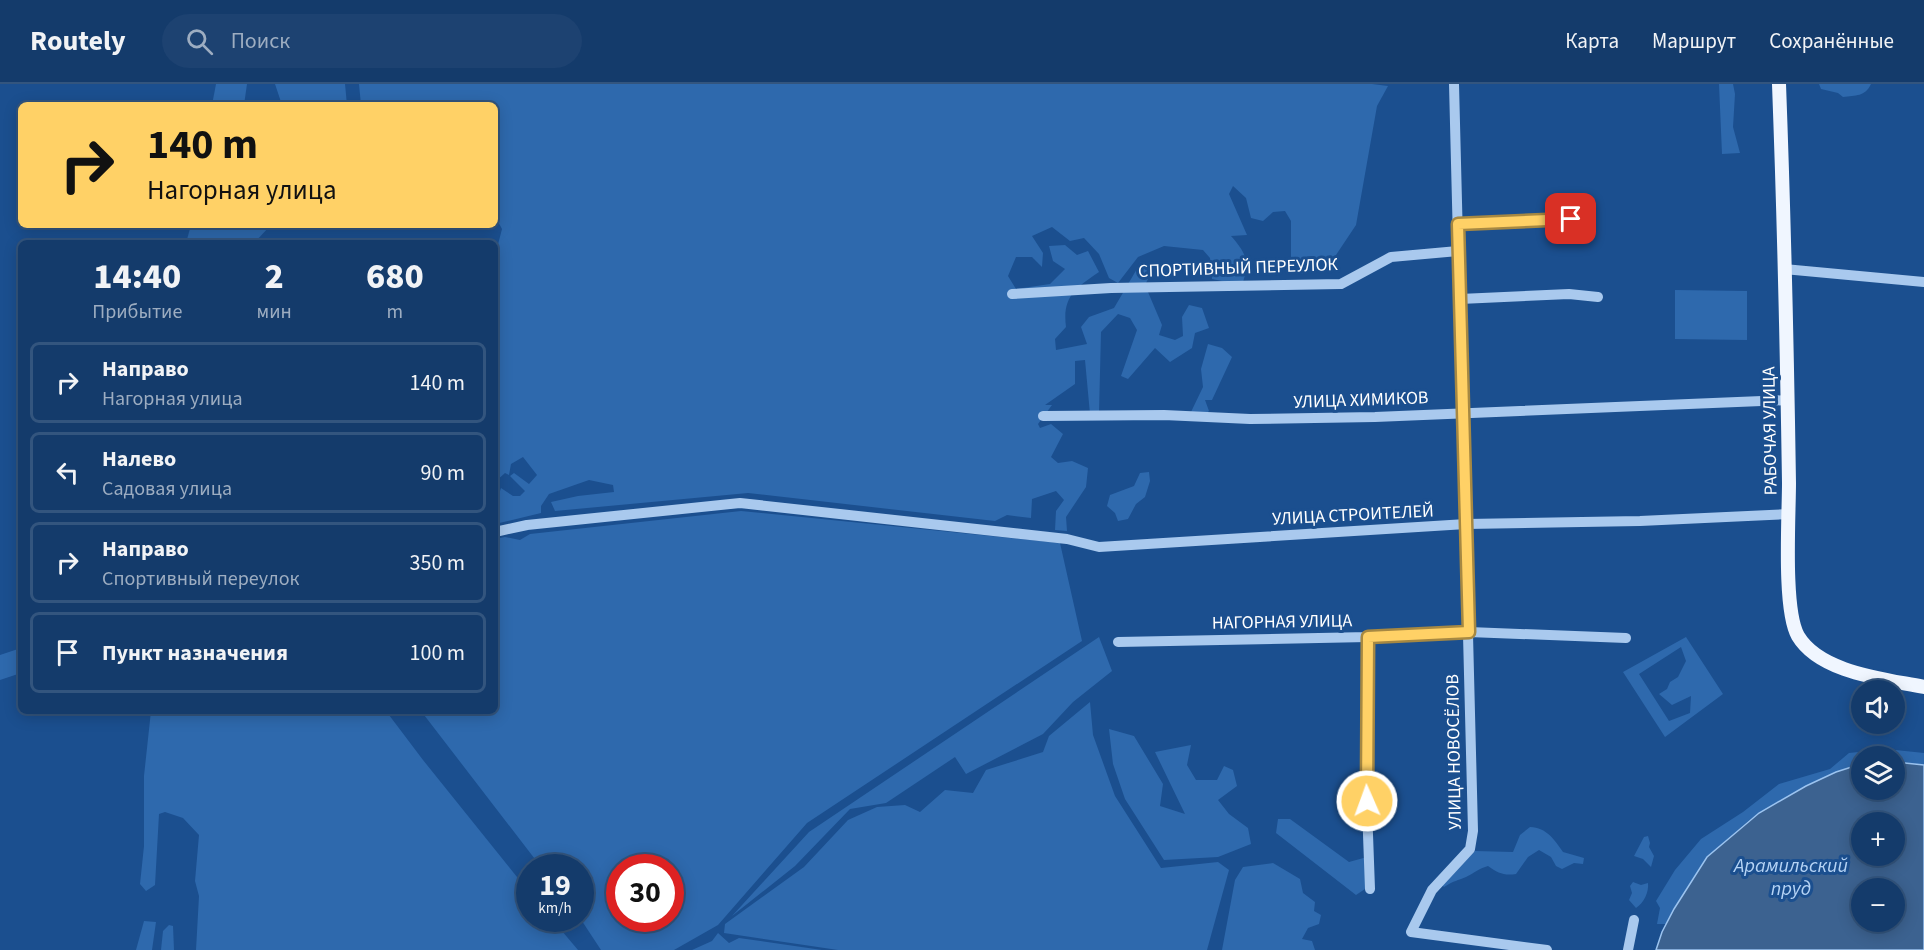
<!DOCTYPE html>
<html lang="ru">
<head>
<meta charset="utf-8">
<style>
  :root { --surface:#143b6b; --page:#1d4271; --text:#f1f3f6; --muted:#9dadc1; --line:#33557e }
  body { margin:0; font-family:"Source Sans 3",sans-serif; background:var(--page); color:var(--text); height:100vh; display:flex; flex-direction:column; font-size:22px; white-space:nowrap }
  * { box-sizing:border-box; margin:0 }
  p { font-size:20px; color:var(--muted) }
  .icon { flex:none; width:33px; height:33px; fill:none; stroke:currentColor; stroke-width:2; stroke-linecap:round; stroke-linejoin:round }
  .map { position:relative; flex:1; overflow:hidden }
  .side { position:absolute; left:18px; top:156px; width:480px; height:474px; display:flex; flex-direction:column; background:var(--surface); border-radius:9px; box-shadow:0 3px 15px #0003,0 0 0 2px var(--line) }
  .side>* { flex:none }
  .banner { position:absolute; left:18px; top:18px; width:480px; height:126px; border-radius:9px; box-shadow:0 3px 15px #0003,0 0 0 2px var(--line); background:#ffd166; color:#111; overflow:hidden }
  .controls { position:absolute; left:1851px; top:596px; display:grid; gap:12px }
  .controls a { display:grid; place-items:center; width:54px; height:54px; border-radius:50%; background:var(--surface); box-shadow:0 3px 15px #0003,0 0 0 2px var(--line); font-size:30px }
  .speed { position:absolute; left:516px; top:770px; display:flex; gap:12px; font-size:30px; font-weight:700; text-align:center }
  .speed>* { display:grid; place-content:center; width:78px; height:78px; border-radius:50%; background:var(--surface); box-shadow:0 3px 15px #0003,0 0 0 2px var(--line); line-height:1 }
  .speed small { font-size:15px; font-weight:400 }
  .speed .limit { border:9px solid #d22; background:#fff; color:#111 }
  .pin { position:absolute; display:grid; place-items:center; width:51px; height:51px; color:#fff; margin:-26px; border-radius:12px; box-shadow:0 3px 9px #0006 }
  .me { position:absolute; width:66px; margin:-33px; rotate:358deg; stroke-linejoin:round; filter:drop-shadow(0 0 4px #0008) }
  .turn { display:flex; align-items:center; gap:21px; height:126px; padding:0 30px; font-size:27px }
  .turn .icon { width:78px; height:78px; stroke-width:2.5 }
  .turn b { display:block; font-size:42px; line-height:51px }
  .eta { display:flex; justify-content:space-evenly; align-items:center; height:102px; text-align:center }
  .eta b { font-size:36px; font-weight:800; line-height:42px }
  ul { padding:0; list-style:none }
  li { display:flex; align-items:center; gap:18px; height:81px; margin:0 12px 9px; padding:0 18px; border:3px solid var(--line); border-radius:9px }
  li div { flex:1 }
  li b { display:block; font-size:22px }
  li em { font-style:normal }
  header { display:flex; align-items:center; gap:36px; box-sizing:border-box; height:84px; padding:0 30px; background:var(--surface); border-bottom:2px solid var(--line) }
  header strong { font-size:28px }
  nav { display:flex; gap:33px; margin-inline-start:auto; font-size:21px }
  .search { width:420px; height:54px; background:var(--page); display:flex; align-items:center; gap:15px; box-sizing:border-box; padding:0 21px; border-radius:33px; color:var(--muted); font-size:22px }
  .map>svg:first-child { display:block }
  .green { fill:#2e69ad; fill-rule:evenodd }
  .water { fill:#3c6290; stroke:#9cc4f0; stroke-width:1.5; fill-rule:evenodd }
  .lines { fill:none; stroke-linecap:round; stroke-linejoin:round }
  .minor { stroke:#a9c9ee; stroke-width:10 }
  .major { stroke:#f0f6ff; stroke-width:14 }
  .route-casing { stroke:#a68842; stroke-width:15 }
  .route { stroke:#ffd166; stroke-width:10 }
  .labels { text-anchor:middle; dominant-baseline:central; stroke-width:6; stroke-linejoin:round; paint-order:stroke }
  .street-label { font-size:18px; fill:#fff; stroke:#1b4f8f }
  .water-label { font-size:20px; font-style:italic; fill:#b5d3f5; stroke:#1b4f8f }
</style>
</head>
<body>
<header>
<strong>Routely</strong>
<div class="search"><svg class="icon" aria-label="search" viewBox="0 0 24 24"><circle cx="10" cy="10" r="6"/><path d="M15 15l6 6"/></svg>Поиск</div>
<nav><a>Карта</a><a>Маршрут</a><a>Сохранённые</a></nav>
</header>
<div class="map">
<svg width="1924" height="866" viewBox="0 0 1924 866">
  <rect width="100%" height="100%" fill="#1b4f8f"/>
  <!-- green -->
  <g class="green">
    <polygon points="216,0 247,0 244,21 212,21"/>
    <polygon points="275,0 345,0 347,21 282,21"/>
    <path d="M359,0H1372L1388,2L1377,22L1356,141L1334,174L1323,175L1305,190L1291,189V137L1285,127L1273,128L1263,137L1251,134L1246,114L1233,102L1229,110L1247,151L1231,152C1247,170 1250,178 1242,201L1212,195L1210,174L1203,166L1164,162L1138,173L1118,199L1109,194L1099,170L1084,154L1070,157L1052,143L1032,152L1043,169L1042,183L1032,173H1016L1008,192L1016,205L1050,200L1065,185L1053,177L1049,162L1065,161L1077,171L1088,167L1099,188C1076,204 1062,212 1066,243L1055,255L1056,266L1087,260L1081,243L1089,233L1114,224L1141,178L1150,191L1145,201L1162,241L1159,251L1175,256L1183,252L1182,233L1189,221L1202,224L1209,244L1195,249L1192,264L1170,278L1155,264L1128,295L1121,292L1137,246L1130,234L1118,230L1101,248L1099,329L1090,330L1085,276L1075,277V300L1045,321H1052L1038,340L1040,344L1051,340L1063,350L1051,373L1058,379L1072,377L1088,384L1086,403L1066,433L1067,447L1055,446L1056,427L1064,416L1056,407L1032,415L1031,434L1007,431L995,437L748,409L555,427L551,418L578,412L614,408L613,401L589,396L549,410L541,422V429L495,440V407H500L501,404L513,412H520L525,407L510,392L514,389L529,400L537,391L523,373L511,380L509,391L505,389L495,398V172L502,145L495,132V21H361Z"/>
    <polygon points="1719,0 1733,0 1735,10 1733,43 1740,69 1722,70"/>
    <path d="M1819,0H1871C1865,13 1856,11 1843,13L1838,9L1821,5Z"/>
    <polygon points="191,141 271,141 254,159 186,159"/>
    <polygon points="1675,206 1747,207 1747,256 1675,255"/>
    <polygon points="1208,260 1222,264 1232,273 1212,316 1205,316 1209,327 1199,336 1191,328 1203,303 1201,285"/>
    <polygon points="1149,388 1150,397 1145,413 1136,420 1128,435 1118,437 1115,429 1107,422 1110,411 1134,402 1140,389"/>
    <path d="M741,427L1060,459L1082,557L807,739L718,841L674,866H601L580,834V783H541L421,627H495V455L505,453L520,456L530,450ZM620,783H670V834H620Z"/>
    <polygon points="1099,553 1112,587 1073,618 1043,650 966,690 955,673 886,719 850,725 795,782 732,832 809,748"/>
    <path d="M1686,553L1723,610L1665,653L1623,588ZM1681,563L1686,577L1678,593L1670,598L1667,605L1659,610L1672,621L1691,612L1690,629L1669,637L1639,590Z"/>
    <polygon points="21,564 21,589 0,596 0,571"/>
    <polygon points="1090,618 1093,651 1115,712 1161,784 1218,778 1229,786 1207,866 838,866 724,849 725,840 804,783 848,736 877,723 905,721 920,728 945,706 973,709 986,686 1043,668 1049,652"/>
    <polygon points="151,627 386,627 423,676 529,808 530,834 551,834 578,866 196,866 199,812 195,797 199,751 183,734 165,728 159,730 155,801 146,807 140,800 144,762 144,692"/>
    <polygon points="1109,645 1134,652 1163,700 1160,722 1185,730 1155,668 1191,661 1187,681 1196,696 1217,696 1224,682 1233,686 1237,702 1218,716 1229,730 1248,744 1251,760 1218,773 1164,776 1125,715 1113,680"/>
    <polygon points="1886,665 1924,669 1924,681 1895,678 1894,672 1862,672 1861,680 1836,688 1806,702 1759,729 1748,737 1707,773 1666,840 1657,840 1660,824 1656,817 1675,786 1701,755 1743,728 1779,700 1830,685 1849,669"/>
    <polygon points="1278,735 1290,735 1349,778 1367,773 1368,803 1356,811 1276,749"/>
    <path d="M1530,743C1547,744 1554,755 1563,768L1584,774L1583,780L1574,779L1562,785L1556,782L1551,773L1539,766L1528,773L1516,790C1504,792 1498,789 1488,782C1480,784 1474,789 1466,793C1457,797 1455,796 1444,803L1442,801L1475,767L1513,768L1520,751Z"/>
    <polygon points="1648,752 1650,759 1649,763 1654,772 1651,783 1643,775 1634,772 1644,753"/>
    <polygon points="1273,779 1300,795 1303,809 1315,818 1314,827 1321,831 1319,840 1308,844 1302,855 1312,857 1315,866 1222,866 1235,796 1243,783"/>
    <path d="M1633,798L1641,801L1648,799C1649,808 1644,819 1636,824L1629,816L1632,809L1630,802Z"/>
    <polygon points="144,837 156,838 152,866 136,866"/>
    <polygon points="169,841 173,842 174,866 161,866 163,847"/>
    <polygon points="718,849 729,859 739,854 822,866 692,866 712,857"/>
  </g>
  <!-- water -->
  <path class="water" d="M1895,678L1924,681V866H1656L1662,848L1674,825L1707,773L1759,729L1806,702L1836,688L1861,680L1862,705H1894ZM1862,738H1894V771H1862ZM1862,804H1894V837H1862Z"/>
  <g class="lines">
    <!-- minor -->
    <g class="minor">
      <polyline points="1454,0 1473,747 1470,765 1432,806 1411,848 1547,866"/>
      <polyline points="1458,140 1571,135"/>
      <polyline points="1784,185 1924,198"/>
      <polyline points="1012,210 1111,204 1341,200 1391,173 1458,167"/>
      <polyline points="1460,215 1569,210 1598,213"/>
      <polyline points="1043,332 1164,331 1250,335 1375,333 1788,316"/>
      <polyline points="495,448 527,441 740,419 1067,455 1099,463 1466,440 1640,437 1789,430"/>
      <polyline points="1368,553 1366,696 1370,805"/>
      <polyline points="1118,558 1368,553 1469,548 1626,554"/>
      <polyline points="1628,866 1634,836"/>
    </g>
    <!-- major -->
    <path class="major" d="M1779,0C1784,133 1787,266 1789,399C1789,432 1783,526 1798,552C1820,589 1885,595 1924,603"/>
  </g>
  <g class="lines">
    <!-- route casing -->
    <g class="route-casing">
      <polyline id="route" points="1367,717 1368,553 1469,548 1458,140 1571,135"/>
    </g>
    <!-- route -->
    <use href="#route" class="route"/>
  </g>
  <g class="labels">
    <!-- street labels -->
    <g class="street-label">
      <text transform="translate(1238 184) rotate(-2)">СПОРТИВНЫЙ ПЕРЕУЛОК</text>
      <text transform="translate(1361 316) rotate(-2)">УЛИЦА ХИМИКОВ</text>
      <text transform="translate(1770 347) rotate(-91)">РАБОЧАЯ УЛИЦА</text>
      <text transform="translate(1353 431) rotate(-3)">УЛИЦА СТРОИТЕЛЕЙ</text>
      <text transform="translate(1282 538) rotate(-1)">НАГОРНАЯ УЛИЦА</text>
      <text transform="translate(1454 668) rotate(-91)">УЛИЦА НОВОСЁЛОВ</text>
    </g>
    <!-- water labels -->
    <g class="water-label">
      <text x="1791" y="782">Арамильский<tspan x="1791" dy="23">пруд</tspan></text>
    </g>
  </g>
</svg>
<div class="controls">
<a><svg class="icon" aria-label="sound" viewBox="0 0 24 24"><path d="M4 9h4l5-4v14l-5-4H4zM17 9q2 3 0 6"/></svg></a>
<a><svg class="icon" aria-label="layers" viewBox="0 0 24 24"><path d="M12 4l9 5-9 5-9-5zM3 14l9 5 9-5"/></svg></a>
<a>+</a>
<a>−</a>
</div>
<div class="speed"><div>19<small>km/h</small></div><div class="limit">30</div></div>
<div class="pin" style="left:1571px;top:135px;background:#d93025"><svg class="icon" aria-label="arrive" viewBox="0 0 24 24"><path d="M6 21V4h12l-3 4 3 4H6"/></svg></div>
<svg class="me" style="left:1367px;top:717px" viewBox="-20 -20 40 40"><circle r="17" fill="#ffd166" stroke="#fff" stroke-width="3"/><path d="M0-11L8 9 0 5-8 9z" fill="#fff"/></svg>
<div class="banner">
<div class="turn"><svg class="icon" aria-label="right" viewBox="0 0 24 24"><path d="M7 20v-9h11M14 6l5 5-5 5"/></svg><div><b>140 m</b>Нагорная улица</div></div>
</div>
<section class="side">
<div class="eta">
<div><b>14:40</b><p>Прибытие</p></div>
<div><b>2</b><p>мин</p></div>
<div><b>680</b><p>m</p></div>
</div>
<ul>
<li><svg class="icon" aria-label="right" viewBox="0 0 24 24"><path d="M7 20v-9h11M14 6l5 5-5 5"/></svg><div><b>Направо</b><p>Нагорная улица</p></div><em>140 m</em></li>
<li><svg class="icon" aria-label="left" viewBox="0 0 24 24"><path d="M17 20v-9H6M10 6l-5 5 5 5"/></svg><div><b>Налево</b><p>Садовая улица</p></div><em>90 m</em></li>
<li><svg class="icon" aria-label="right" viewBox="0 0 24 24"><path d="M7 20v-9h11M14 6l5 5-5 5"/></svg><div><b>Направо</b><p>Спортивный переулок</p></div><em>350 m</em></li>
<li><svg class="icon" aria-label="arrive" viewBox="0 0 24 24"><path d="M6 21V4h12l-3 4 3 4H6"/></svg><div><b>Пункт назначения</b></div><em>100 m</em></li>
</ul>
</section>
</div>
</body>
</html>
